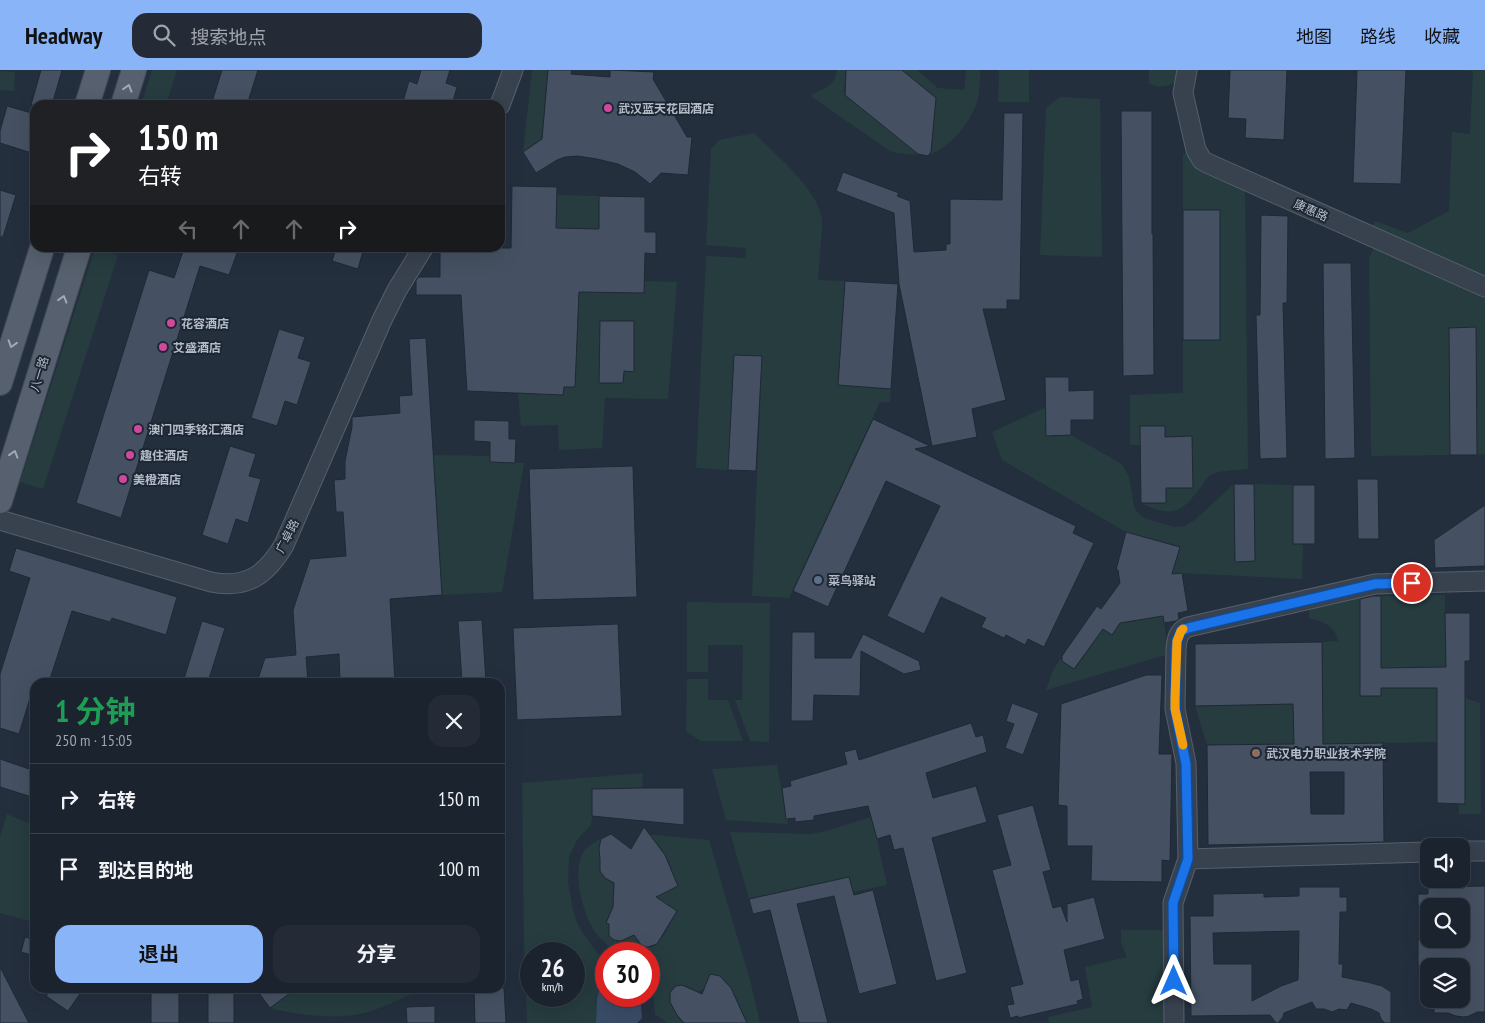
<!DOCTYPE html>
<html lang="zh">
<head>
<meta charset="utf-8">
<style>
  :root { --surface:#1b232e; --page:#242b36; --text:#f1f3f6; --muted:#a0a4aa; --line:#39404a; --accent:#8ab4f8 }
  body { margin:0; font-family:"PT Sans Narrow","Noto Sans SC",sans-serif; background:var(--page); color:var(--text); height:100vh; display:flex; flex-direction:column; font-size:19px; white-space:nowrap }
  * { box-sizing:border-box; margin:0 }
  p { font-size:16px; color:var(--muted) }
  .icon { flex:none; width:28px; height:28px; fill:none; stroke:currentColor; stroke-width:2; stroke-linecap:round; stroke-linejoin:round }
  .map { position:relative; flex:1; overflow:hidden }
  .drawer { position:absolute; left:30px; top:608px; width:475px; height:315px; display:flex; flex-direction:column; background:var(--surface); border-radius:15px; box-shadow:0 5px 20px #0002,0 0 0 1px var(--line) }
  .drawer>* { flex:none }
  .hud { position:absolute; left:30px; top:30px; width:475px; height:152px; border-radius:15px; box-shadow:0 5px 20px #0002,0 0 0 1px var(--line); background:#202124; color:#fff; overflow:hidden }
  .buttons { position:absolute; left:1420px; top:768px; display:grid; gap:10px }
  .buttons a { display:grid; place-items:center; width:50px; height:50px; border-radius:10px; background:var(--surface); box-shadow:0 5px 20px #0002,0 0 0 1px var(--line); font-size:25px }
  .speed { position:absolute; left:520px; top:872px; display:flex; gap:10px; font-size:25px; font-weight:700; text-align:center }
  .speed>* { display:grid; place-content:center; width:65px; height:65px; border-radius:50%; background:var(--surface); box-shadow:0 5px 20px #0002,0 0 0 1px var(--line); line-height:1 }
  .speed small { font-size:12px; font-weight:400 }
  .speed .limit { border:8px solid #d22; background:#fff; color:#111 }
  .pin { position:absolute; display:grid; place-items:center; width:42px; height:42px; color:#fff; margin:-21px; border:2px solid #fff; border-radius:50%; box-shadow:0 1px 5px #0007 }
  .me { position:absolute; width:55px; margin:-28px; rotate:0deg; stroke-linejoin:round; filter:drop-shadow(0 0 4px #0008) }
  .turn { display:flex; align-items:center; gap:18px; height:105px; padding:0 25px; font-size:22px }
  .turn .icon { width:65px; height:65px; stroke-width:2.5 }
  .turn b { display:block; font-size:35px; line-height:42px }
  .lanes { display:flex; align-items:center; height:48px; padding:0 25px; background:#0003; justify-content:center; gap:25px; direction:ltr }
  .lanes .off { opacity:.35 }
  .round { display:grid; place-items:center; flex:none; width:52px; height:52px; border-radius:15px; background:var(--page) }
  .overview { display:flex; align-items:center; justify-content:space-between; height:85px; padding:0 25px }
  h1 { font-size:30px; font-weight:700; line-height:38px; color:#1e9e55 }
  .cta { display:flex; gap:10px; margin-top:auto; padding:10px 25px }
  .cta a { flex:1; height:58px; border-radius:15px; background:var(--accent); color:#111; font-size:20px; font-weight:700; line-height:58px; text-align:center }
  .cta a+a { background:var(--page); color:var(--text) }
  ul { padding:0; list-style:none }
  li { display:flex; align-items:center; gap:15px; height:70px; padding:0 25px; border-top:1px solid var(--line) }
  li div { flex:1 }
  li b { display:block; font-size:19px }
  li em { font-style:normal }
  header { display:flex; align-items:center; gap:30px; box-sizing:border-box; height:70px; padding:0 25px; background:var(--accent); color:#111 }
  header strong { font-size:24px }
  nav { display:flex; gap:28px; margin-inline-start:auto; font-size:18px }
  .search { width:350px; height:45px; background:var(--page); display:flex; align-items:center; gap:12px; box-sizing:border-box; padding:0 18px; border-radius:15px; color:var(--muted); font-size:19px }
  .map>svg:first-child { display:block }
  .green { fill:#263c3f; fill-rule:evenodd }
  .water { fill:#394c67 }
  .building { fill:#455162; stroke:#1f2835; fill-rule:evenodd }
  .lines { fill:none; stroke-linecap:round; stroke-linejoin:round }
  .minor-casing { stroke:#565f6c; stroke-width:21 }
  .major-casing { stroke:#414a57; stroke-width:26 }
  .minor { stroke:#38414e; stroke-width:19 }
  .major { stroke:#56606e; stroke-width:24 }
  .oneway { stroke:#a1aab7 }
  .route-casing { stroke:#114b97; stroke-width:12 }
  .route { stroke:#1a73e8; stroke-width:9 }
  .slow { stroke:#f59e0b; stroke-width:9 }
  .hotel-dot { fill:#d1479c; stroke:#1d2633; stroke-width:2 }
  .service-dot { fill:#5c6f8a; stroke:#1d2633; stroke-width:2 }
  .education-dot { fill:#8d6e63; stroke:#1d2633; stroke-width:2 }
  .labels { text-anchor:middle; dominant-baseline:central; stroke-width:4; stroke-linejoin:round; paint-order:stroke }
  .poi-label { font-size:12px; font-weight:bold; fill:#b4bcc9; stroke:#1d2633; text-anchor:start }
  .street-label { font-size:12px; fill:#b4bcc9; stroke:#1d2633 }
</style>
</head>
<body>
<header>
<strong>Headway</strong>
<div class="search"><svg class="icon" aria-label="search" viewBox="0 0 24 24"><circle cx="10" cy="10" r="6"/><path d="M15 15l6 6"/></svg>搜索地点</div>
<nav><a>地图</a><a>路线</a><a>收藏</a></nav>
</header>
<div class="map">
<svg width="1485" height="953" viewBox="0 0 1485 953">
  <rect width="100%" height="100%" fill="#242f3e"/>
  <!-- green -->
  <g class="green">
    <polygon points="152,0 177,0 166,35 141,35"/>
    <polygon points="532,0 548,0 542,69 523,82"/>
    <path d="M837,0H846L844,22L846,26L920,85L897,83L890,81L812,27V24C824,19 836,15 837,0Z"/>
    <path d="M902,0H917L938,18L964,20L966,0H980C980,10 980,22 977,32C969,55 950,77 927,86L932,81L935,29Z"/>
    <polygon points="999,0 1029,0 1029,32 998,32"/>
    <path d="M1149,0H1180C1177,17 1163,19 1149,14Z"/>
    <polygon points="1454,0 1485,0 1485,211 1371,161 1375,151 1408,163 1449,141 1452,62 1470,64 1473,1"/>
    <polygon points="0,1 15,2 14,21 0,20"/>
    <polygon points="1060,27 1100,29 1102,187 1040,185 1046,38"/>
    <path d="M754,63C775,84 820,121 822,151C822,170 819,190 818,210L845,211L838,315L891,319L890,332H880L789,528L752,526L762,286L734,285L728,400L696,398L706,186L745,188L746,178L706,175L711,79L719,70Z"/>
    <path d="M1183,84H1192L1245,117L1248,399C1236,401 1216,399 1207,408C1204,411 1203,415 1200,418C1180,445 1171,447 1141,433H1166L1165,418H1193L1192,367H1165V356H1140V375H1130V325L1183,323V270H1220V140H1183Z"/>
    <path d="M557,125L599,126L598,222L644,223V211L677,212L668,329L605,328L602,378L559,380L558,355L521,356L518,324H532L533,303L544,324L563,325L564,317H575L581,159L556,158ZM600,251L634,252V301H623V313H599Z"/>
    <polygon points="1375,176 1485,226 1485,384 1477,385 1476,258 1449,258 1450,385 1371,386 1369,188"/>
    <polygon points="95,178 118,185 43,419 20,412"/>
    <polygon points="1046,337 1046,366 1071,365 1122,394 1129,407 1134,437 1138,443 1144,448 1174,457 1185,456 1196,449 1234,414 1235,492 1255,491 1254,414 1293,415 1293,474 1303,474 1302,509 1182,503 1168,505 1166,495 1175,495 1179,477 1126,462 1002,390 992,362"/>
    <polygon points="433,385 490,386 490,392 524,393 502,522 442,525"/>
    <polygon points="1445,525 1446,597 1392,598 1381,610 1381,526"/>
    <path d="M1360,526V626L1381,618H1437V672L1323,674L1322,572L1338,571C1335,556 1323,551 1309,548V537Z"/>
    <polygon points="687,532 770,533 769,672 750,671 735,630 742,630 743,575 708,575 708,602 687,602"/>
    <polygon points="1163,546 1169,584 1046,620 1052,603 1060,589 1075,599 1103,559 1112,565 1120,553"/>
    <polygon points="687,609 708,609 708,630 728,630 743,671 701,671 686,661"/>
    <polygon points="1465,628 1480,633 1481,744 1459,744 1459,734 1465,733"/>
    <polygon points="1293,634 1294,674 1207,675 1195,636"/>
    <polygon points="777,695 788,754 726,750 712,699"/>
    <path d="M643,703L642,718L592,719V746L591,755L579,767L573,778L569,787L568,812L573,841L578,855L586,868L606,894L597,928L596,953H527L524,873L522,713ZM531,884H574V926H531Z"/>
    <polygon points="7,744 35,756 35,843 32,852 0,843 0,767"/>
    <polygon points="871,747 877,769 887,815 853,822 849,807 749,829 730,762 811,764 826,761"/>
    <path d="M645,764L709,770L751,914L760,953H747C741,940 728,899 709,905L705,918L697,922C694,920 690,917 686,916C676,913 667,921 670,932C673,940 679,946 683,953H667L664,950L655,945L653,927L649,915V884H617C610,877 601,870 595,862C583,844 570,799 585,780C590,775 595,772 601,769C599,775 599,780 600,786C602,803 597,803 614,814L613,837L606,852L610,855L609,861L611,868L621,871L633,864L637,866L642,876C646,877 650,878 654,876C662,872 672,849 677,841L667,834L665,839L659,835L648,816L668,821L678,816C671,798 664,772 645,764Z"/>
    <polygon points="1121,860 1166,860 1167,953 1049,953 1048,947 1092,937 1085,897 1127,887 1121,873"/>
    <path d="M297,918H425C406,926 388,936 368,942C339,951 299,945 270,938Z"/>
  </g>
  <!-- water -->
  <polygon class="water" points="606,894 606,926 640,926 642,948 637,953 596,953 597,928"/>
  <!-- building -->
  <g class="building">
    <polygon points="41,0 62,0 52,35 31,35"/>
    <polygon points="222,0 258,0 247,35 211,35"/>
    <polygon points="421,0 450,0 446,13 457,17 452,35 402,35 409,11 417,14"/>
    <polygon points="548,0 572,0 571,4 610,7 610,0 654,2 653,9 687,67 692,67 688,105 661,103 650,114 635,102 618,94 597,89 578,86 565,87 557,90 536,103 523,82 542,69"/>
    <polygon points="846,0 902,0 936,28 931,82 928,86 918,84 845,25"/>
    <polygon points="1230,0 1287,0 1284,70 1245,68 1246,49 1228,48"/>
    <polygon points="1357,0 1406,0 1401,114 1353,113"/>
    <polygon points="7,36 35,44 35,84 0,73 0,61"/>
    <polygon points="1121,41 1152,41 1152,164 1153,164 1154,305 1123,306"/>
    <polygon points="1004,43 1023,43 1020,230 1007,230 1007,239 983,239 1006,330 972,339 977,367 932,376 899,214 894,143 836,121 843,102 899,123 897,126 910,131 914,182 946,180 946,174 950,174 950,129 1002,130"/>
    <polygon points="512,116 557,117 556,158 599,159 599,126 645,127 645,162 656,162 656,184 645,183 644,223 579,222 575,317 564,317 563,325 467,321 461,225 416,225 416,211 418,207 440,207 440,178 511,178"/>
    <polygon points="0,120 16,125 3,167 0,167"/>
    <rect x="1183" y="140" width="37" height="130"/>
    <polygon points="1261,145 1288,146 1287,233 1283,233 1287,388 1260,389 1256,245 1260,245"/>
    <polygon points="184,178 239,178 229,205 200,196 121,448 76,433 149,200 174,208"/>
    <polygon points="336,178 364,178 358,199 332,191"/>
    <polygon points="1323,193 1351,193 1355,388 1325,389"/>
    <polygon points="845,211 898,214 891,319 838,315"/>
    <polygon points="600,251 634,251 634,302 624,301 623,313 599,313"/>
    <polygon points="1476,257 1477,385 1450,385 1449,258"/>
    <polygon points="279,259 305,267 298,288 311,292 297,335 285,331 277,356 251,348"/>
    <polygon points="426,268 442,525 390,529 395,612 340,612 339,584 306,587 308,612 257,612 265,588 296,585 293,540 310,489 346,486 343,442 336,442 334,410 345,409 345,391 352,357 352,347 400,343 399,326 412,325 409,269"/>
    <polygon points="734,285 762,286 756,401 728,400"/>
    <polygon points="1045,307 1069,307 1069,321 1094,320 1094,350 1071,350 1071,365 1046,366"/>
    <polygon points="873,349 930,376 915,379 1076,456 1073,463 1094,473 1044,577 1028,569 1025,575 1006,565 1004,568 981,557 986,548 941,527 924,564 887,546 940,436 886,411 828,537 793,521"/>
    <polygon points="474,350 509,351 509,369 516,369 515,393 490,392 490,372 474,371"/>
    <polygon points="1140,356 1165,356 1165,367 1192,366 1193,418 1166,418 1166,433 1141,433"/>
    <polygon points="230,376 256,384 249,406 261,409 248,453 236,449 228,474 202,465"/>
    <polygon points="633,396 637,527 533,530 529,399"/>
    <polygon points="1357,409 1378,409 1379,469 1358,469"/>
    <polygon points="1234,414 1254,414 1255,491 1235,492"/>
    <rect x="1293" y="415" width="22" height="59"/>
    <polygon points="1485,435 1485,496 1435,498 1434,470"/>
    <polygon points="1126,462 1180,477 1172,504 1182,503 1188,541 1178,543 1179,549 1176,551 1164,553 1163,546 1120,553 1112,565 1103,559 1074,599 1062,591 1062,586 1097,536 1101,539 1120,513 1118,500 1116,500"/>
    <polygon points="16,478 177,527 166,565 112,548 110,552 72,541 49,612 35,612 19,664 0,658 0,604 30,508 9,501"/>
    <polygon points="1373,526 1381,526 1381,598 1446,597 1445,543 1470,543 1470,591 1465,591 1465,734 1437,733 1437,618 1381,618 1381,626 1360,626 1360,529"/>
    <polygon points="482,550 486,612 462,612 458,551"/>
    <polygon points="202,551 225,558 208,612 183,612"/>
    <polygon points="618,554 622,646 517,650 513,558"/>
    <polygon points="792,562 815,562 815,588 851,588 863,564 919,591 921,600 904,604 861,581 860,626 814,625 813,651 791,651"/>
    <path d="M1322,572L1323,674L1383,673L1384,772L1208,775L1207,675L1294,674L1293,634L1195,636V574ZM1310,702H1344V744H1311Z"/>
    <polygon points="1146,605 1162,605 1159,684 1172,684 1170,791 1162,790 1162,812 1091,811 1092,776 1067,776 1067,736 1058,735 1061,634"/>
    <polygon points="1012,633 1039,643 1023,685 1005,678 1014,654 1006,651"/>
    <polygon points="971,653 976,667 983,665 987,682 926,703 933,728 976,716 987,752 932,768 967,903 936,911 903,778 894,780 890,765 877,769 868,736 814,746 814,750 795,752 795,748 786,749 782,718 791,716 790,711 847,694 844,682 856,679 859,690"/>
    <polygon points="0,689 35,701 35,728 0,717"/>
    <polygon points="642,718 684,718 684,755 592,746 592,719"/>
    <polygon points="1033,735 1051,800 1043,802 1053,838 1061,836 1067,852 1067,834 1094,827 1105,869 1064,880 1071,911 1079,909 1083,929 1077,931 1078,934 1018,948 1018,946 1010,948 1007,935 1014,934 1010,917 1023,914 992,800 1011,795 997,745"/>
    <polygon points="644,757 665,785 678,816 656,827 677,841 657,874 648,877 642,876 634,865 621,871 614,870 609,866 609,854 606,853 613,837 614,813 605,808 600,801 600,789 599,778 601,769 611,764 631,779"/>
    <polygon points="849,807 854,825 873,820 897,914 859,924 834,826 797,834 828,953 799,953 770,840 753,844 749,829"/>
    <polygon points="1485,816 1485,942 1477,942 1469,946 1464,947 1456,946 1448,943 1434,943 1434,929 1461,929 1461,896 1418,896 1418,869 1461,869 1461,836 1418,836 1418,824 1428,824 1428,817"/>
    <path d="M1299,817H1340V827H1347V842H1340L1339,894H1343L1342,907L1367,912L1382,916L1391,922V953H1385L1381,949L1379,943L1371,939L1351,933L1347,940L1339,939L1332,942L1324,939H1316L1312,932L1284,943L1283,947L1278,953H1276L1270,945L1191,946L1190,846H1213V824L1264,823V827L1299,826ZM1299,861L1298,910L1281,916L1252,931V894H1214L1213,863Z"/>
    <polygon points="25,867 35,870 35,886 21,882"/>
    <polygon points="0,897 19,934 29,953 0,953"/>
    <polygon points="710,904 720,906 731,918 747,953 684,953 677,945 670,932 670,923 672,920 676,916 682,915 702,924"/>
    <polygon points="53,918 84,918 68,941 46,926"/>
    <rect x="151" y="918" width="28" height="35"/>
    <rect x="208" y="918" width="26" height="35"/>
    <polygon points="266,918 297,918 270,938 259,923"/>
    <polygon points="474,918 504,918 506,953 475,953"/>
    <polygon points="435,936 435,953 407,953 406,937"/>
  </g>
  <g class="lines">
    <!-- minor casing -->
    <g class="minor-casing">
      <g id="minor">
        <polyline points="1187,0 1183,23 1196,80 1202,90 1207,93 1485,217"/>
        <polyline points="500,35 513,0"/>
        <path d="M0,450L211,512C247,519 266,505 284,475L382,250L397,220L423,178"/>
        <polyline points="1461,781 1485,781"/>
        <polyline points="1188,789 1429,782"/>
        <path d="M1174,953L1173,833L1188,789L1186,693L1175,639L1176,579C1177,569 1178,561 1188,557L1375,514L1485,511"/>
      </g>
    </g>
    <!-- major casing -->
    <g class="major-casing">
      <g id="major">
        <polyline points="87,35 98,0"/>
        <polyline points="123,35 134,0"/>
        <polyline points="0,313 42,178"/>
        <polyline points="0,431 79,178"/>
      </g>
    </g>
    <!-- minor -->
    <use href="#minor" class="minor"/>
    <!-- major -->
    <use href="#major" class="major"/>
  </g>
  <!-- one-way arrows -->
  <defs><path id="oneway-chevron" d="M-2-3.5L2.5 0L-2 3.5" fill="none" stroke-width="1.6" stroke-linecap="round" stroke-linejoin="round" transform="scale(1.25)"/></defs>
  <g class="oneway">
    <use href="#oneway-chevron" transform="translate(128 18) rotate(-73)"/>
    <use href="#oneway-chevron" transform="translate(63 229) rotate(-73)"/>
    <use href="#oneway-chevron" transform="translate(12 274) rotate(107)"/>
    <use href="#oneway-chevron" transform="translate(14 384) rotate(-73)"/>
  </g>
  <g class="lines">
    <!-- route casing -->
    <g class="route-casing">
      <polyline id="route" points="1174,911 1173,833 1188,789 1186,694 1175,639 1176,579 1177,571 1181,561 1188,558 1375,514 1412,513"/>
    </g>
    <!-- route -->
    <use href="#route" class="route"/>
    <!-- slow -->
    <polyline class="slow" points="1183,675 1175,639 1175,628 1177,571 1181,561 1183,559"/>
  </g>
  <!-- markers -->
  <g class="hotel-dot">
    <circle cx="608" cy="38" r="5"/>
    <circle cx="171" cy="253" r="5"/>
    <circle cx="163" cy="277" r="5"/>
    <circle cx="138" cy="359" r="5"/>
    <circle cx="130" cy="385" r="5"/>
    <circle cx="123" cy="409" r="5"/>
  </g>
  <circle class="service-dot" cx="818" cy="510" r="5"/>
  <circle class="education-dot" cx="1256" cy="683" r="5"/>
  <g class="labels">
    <!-- poi labels -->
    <g class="poi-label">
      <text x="618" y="38">武汉蓝天花园酒店</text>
      <text x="181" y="253">花容酒店</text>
      <text x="173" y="277">艾盛酒店</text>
      <text x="148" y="359">澳门四季铭汇酒店</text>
      <text x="140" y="385">趣住酒店</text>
      <text x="133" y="409">美橙酒店</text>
      <text x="828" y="510">菜鸟驿站</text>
      <text x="1266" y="683">武汉电力职业技术学院</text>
    </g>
    <!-- street labels -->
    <g class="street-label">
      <text transform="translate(1311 140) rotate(24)">康惠路</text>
      <text transform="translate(39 304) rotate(-73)">八一路</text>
      <text transform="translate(287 466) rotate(-63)">广卓路</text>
    </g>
  </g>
</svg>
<div class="buttons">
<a><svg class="icon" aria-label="sound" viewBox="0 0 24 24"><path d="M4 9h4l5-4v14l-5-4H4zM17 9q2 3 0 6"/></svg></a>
<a><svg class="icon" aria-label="search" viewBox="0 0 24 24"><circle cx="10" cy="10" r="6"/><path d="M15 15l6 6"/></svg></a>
<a><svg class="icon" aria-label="layers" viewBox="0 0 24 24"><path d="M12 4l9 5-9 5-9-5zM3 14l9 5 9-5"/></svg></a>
</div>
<div class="speed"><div>26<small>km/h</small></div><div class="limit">30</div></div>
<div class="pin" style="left:1412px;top:513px;background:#d93025"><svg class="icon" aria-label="arrive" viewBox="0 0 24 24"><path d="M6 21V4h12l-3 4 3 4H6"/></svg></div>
<svg class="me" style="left:1174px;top:911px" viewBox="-20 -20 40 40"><path d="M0-17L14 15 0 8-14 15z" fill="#1a73e8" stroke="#fff" stroke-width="4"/></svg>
<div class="hud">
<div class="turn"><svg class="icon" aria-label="right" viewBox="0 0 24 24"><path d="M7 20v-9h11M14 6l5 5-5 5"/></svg><div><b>150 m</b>右转</div></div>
<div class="lanes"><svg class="icon off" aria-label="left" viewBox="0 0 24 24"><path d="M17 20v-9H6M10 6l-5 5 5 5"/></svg><svg class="icon off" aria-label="ahead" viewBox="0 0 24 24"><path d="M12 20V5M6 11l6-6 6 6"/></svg><svg class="icon off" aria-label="ahead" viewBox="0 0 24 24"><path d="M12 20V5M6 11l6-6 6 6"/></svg><svg class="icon" aria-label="right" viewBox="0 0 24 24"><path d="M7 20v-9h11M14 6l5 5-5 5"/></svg></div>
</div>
<section class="drawer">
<div class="overview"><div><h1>1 分钟</h1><p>250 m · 15:05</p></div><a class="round"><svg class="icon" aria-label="close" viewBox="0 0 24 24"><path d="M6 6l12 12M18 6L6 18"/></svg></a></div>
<ul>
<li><svg class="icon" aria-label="right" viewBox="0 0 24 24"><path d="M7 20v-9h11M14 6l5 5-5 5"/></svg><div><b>右转</b></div><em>150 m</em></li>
<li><svg class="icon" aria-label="arrive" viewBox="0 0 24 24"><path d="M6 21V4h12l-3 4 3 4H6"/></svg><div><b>到达目的地</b></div><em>100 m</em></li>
</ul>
<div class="cta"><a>退出</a><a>分享</a></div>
</section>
</div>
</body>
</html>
